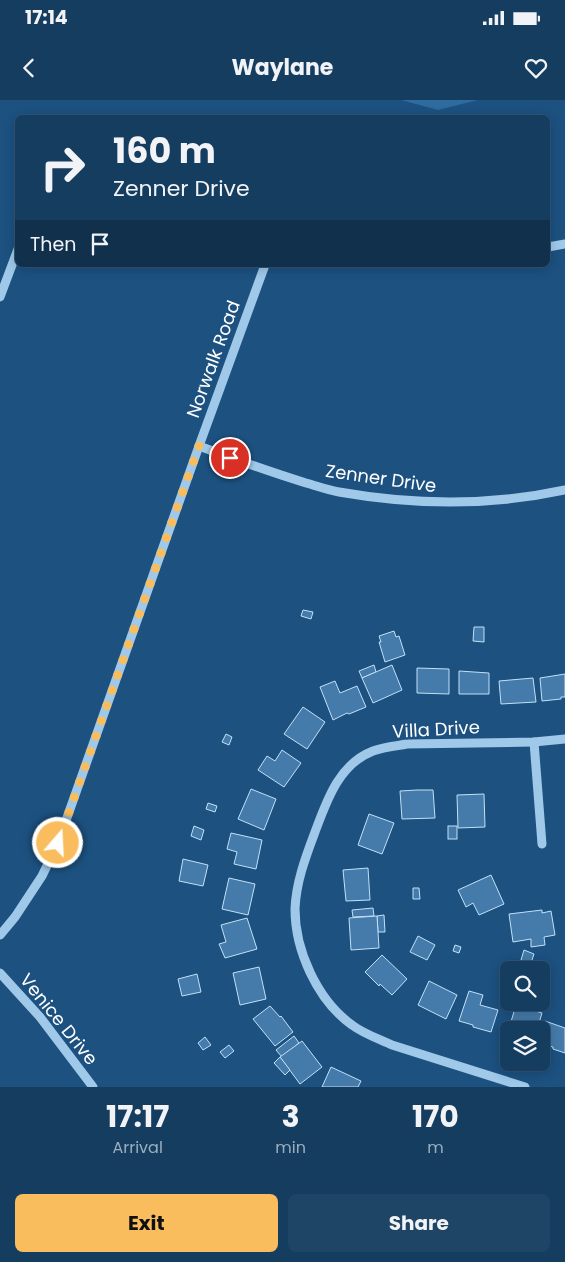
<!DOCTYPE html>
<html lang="en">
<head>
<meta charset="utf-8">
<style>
  :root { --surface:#153d60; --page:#1e4466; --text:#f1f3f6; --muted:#9daebd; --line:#345675; --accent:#fabd5d }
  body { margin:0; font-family:Poppins,sans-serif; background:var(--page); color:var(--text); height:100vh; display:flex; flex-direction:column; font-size:19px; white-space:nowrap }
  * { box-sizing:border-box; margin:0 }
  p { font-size:16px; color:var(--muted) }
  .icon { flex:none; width:28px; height:28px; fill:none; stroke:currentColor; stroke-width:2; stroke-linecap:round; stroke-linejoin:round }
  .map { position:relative; height:987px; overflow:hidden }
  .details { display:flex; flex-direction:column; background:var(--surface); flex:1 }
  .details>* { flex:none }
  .top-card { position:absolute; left:15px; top:15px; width:535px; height:152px; border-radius:8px; box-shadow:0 2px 12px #0003,0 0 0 1px var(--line); background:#153d60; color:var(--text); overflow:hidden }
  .buttons { position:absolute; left:500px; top:861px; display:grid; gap:10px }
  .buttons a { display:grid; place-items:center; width:50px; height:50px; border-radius:8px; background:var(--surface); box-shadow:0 2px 12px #0003,0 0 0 1px var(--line); font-size:25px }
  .pin { position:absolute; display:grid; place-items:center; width:42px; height:42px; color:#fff; margin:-21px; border:2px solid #fff; border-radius:50%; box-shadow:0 1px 5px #0007 }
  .me { position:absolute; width:55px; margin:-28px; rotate:19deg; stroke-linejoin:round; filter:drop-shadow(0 0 4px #0008) }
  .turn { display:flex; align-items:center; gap:18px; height:105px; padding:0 15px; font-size:22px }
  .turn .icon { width:65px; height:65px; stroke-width:2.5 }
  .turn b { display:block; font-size:35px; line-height:42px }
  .then { display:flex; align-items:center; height:48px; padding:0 15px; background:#0003; gap:10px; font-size:19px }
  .eta { display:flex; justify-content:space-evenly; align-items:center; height:85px; text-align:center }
  .eta b { font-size:30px; font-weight:700; line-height:35px }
  .primary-button { display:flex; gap:10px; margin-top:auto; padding:10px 15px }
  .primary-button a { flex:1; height:58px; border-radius:8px; background:var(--accent); color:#111; font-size:20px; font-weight:700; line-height:58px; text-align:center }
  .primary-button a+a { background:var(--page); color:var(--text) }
  .status { display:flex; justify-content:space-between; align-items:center; height:35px; padding:0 25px; background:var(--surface); direction:ltr }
  .status svg { height:14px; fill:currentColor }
  header { display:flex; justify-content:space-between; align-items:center; height:65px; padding:0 15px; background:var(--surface); font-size:22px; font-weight:700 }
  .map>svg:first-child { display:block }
  .green { fill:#2e6b9e }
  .building { fill:#447baa; stroke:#c3e0f7 }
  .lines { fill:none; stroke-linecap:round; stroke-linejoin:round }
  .minor { stroke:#9fc8e9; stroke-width:9 }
  .route { stroke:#fabd5d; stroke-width:9; stroke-dasharray:0 16.2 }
  .labels { text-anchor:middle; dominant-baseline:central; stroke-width:4.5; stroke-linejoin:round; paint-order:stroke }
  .street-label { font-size:18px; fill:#fff; stroke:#1c5180 }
</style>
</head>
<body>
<div class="status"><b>17:14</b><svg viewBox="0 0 49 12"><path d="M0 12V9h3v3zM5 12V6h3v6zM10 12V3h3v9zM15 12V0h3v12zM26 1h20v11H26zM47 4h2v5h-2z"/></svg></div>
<header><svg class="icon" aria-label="back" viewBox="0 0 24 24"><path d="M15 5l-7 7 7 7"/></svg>Waylane<svg class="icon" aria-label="heart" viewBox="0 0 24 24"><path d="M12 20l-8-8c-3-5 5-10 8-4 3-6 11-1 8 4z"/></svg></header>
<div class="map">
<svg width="565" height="987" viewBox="0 0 565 987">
  <rect width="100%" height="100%" fill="#1c5180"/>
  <!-- green -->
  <polygon class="green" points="401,0 478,0 438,10"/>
  <!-- building -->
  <g class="building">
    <polygon points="303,510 313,512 311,519 301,516"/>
    <polygon points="474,527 484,527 484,542 473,541"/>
    <polygon points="394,531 396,537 399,536 405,555 385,562 379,542 381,542 379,536"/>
    <polygon points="374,565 376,572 362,578 359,571"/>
    <polygon points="392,565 402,590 373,603 362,578"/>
    <polygon points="417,568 449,569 449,594 417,593"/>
    <polygon points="459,571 489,573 489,594 459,594"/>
    <polygon points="565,574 565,597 561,597 561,599 542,601 540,578"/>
    <polygon points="533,578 536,602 501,604 499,581"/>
    <polygon points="335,581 340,593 357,586 366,607 349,614 347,613 333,620 320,587"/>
    <polygon points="303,607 325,622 307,649 284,634"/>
    <polygon points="226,634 232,637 229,645 222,642"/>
    <polygon points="282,650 301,663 284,687 258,670 267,656 275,661"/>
    <polygon points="251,689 276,699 264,730 238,719"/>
    <polygon points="417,690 433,690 435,718 402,719 400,691"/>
    <polygon points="484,694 485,727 458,728 457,695"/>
    <polygon points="208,703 217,706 215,712 206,709"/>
    <polygon points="369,714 394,723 382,754 358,745"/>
    <polygon points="194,726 204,730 201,740 191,736"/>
    <rect x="448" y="726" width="9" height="13"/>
    <polygon points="231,733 262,740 256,769 234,764 237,752 227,749"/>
    <polygon points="183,759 208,765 203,786 179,781"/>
    <polygon points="368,768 370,800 346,801 343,770"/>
    <polygon points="491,775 504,804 479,815 473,803 466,807 458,790"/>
    <polygon points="229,778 255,784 248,815 222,809"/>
    <polygon points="413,788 419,788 420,799 413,799"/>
    <polygon points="373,808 374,816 353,817 352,810"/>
    <polygon points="542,810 542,813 551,811 555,835 544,837 545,845 531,847 531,839 513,842 509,814"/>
    <polygon points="384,815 385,832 378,832 377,816"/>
    <polygon points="377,816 379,848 351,850 349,818"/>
    <polygon points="247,818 257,849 225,858 219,844 226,842 221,825"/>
    <polygon points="418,836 435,845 427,860 410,852"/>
    <polygon points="455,845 461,847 459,853 453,851"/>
    <polygon points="524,850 534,854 531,863 521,860"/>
    <polygon points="382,855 407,879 392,895 380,884 379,886 365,872"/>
    <polygon points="259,867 266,899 240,905 233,873"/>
    <polygon points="197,874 201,892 182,896 178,879"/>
    <polygon points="429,881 457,895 446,919 418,905"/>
    <polygon points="469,891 483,895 480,905 498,910 491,932 473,927 473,925 459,921"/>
    <polygon points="516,905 542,913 537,930 509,930 509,936 507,935"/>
    <polygon points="270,906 280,917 281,916 293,932 275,946 253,919"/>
    <polygon points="545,921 565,928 565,953 553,949 553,947 541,944 541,936"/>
    <polygon points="294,936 299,943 282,957 276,950"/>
    <polygon points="205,937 211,945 203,950 198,943"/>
    <polygon points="302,941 322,967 300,984 280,957"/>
    <polygon points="229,945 234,951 225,958 220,952"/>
    <polygon points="280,957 290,970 285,975 274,963"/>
    <polygon points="331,967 361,981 358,987 322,987"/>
  </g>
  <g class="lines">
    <!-- minor -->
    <g class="minor">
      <polyline points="548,147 565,144"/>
      <polyline points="0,197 18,149"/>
      <path d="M199,346C234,359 270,372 306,383C317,386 328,390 339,392C413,405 491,406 565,390"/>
      <polyline points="534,642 542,744"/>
      <polyline points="0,835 15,817 42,776 58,743 199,346 265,165"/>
      <polyline points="0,873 40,917 93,987"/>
      <path d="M525,987L392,945C379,939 364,934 352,925C317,900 295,850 295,809C296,782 306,756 315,732C327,700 339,664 373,651C384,647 396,646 407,644L534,642L565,639"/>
    </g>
  </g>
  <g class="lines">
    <!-- route -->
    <polyline class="route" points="58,743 199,346 230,358"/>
  </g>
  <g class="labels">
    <!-- street labels -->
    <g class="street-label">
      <text transform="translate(213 259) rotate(-70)">Norwalk Road</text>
      <text transform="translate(381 378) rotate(8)">Zenner Drive</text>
      <text transform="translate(436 629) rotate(-3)">Villa Drive</text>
      <text transform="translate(59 919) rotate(51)">Venice Drive</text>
    </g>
  </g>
</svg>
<div class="buttons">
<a><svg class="icon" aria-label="search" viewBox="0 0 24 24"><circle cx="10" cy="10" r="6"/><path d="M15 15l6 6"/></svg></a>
<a><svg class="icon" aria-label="layers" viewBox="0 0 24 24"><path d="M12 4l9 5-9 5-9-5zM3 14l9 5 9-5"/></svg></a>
</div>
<div class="pin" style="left:230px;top:358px;background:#d93025"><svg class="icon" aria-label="arrive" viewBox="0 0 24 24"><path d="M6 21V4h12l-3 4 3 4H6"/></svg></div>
<svg class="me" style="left:58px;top:743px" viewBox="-20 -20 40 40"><circle r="17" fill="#fabd5d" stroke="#fff" stroke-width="3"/><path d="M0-11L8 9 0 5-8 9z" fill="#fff"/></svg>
<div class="top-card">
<div class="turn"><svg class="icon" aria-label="right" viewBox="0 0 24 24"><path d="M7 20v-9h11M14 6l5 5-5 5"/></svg><div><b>160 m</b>Zenner Drive</div></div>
<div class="then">Then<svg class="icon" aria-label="arrive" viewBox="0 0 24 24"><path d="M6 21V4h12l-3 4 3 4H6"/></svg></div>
</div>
</div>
<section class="details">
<div class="eta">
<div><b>17:17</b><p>Arrival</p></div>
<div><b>3</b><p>min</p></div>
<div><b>170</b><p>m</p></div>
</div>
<div class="primary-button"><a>Exit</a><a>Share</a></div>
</section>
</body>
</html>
